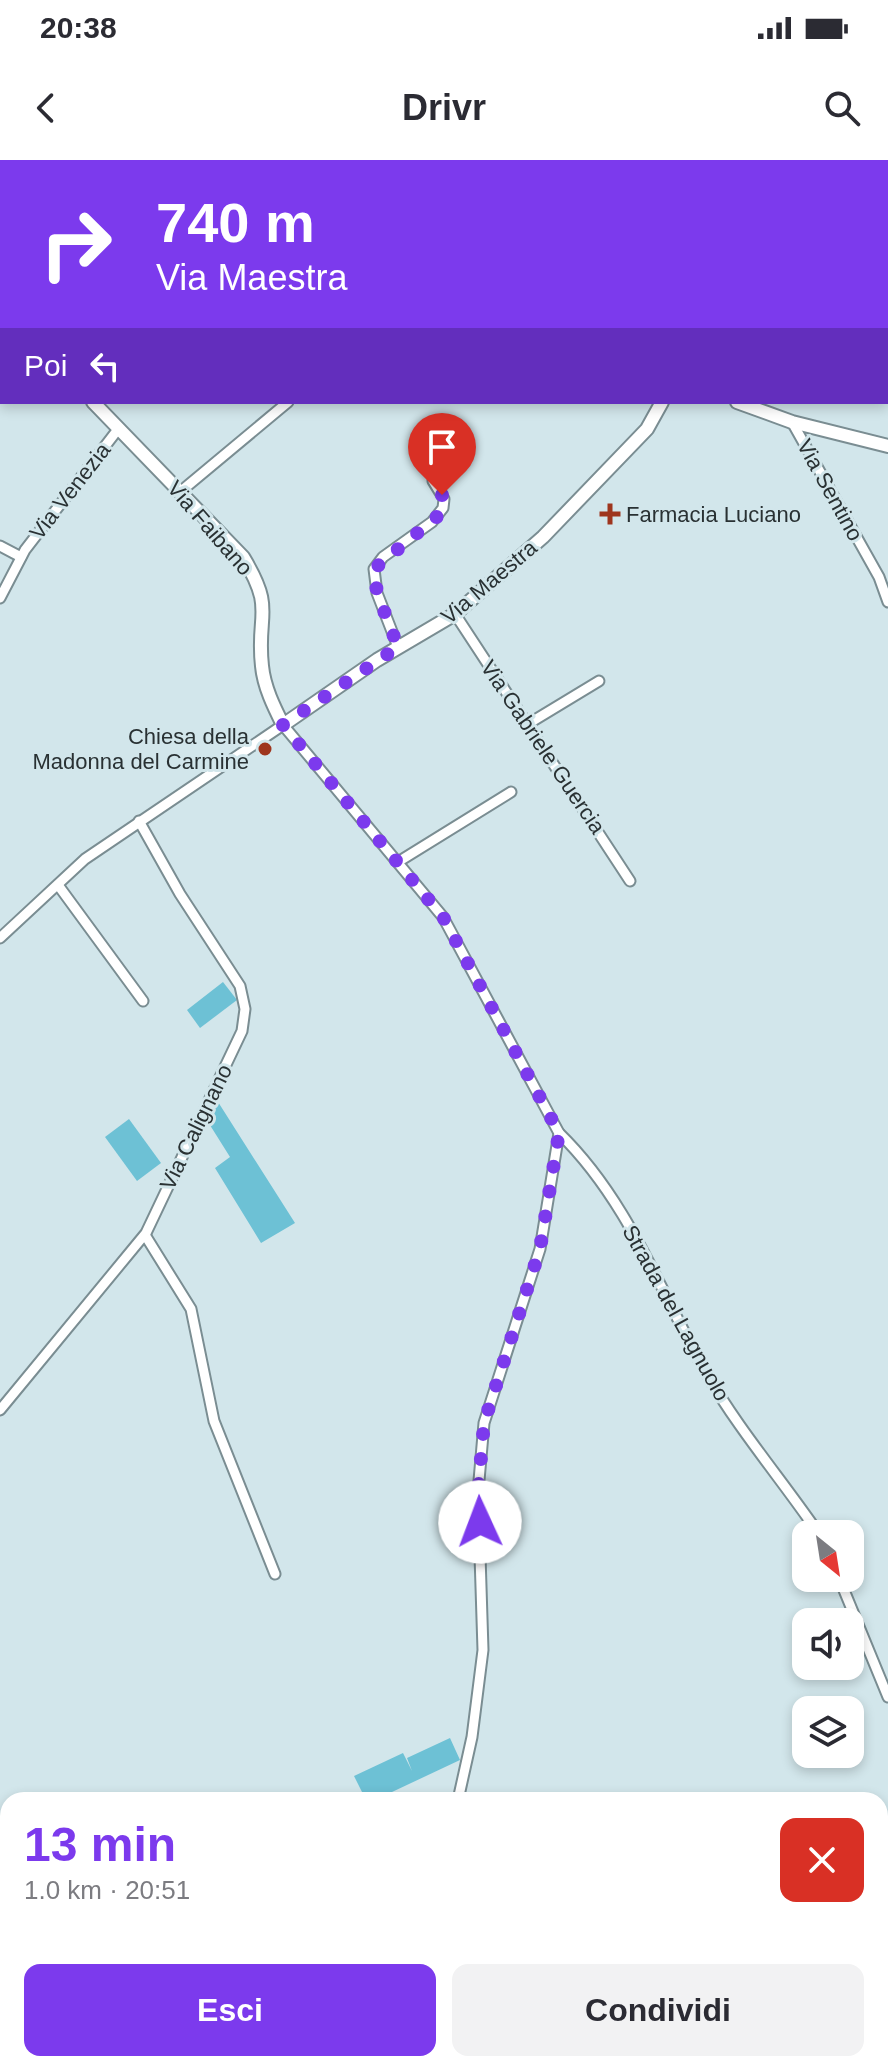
<!DOCTYPE html>
<html lang="it">
<head>
<meta charset="utf-8">
<style>
  :root { --surface:#fff; --page:#f2f2f3; --text:#2b2b33; --muted:#7c7c81; --accent:#7c3aed }
  body { margin:0; font-family:Helvetica,sans-serif; background:var(--page); color:var(--text); height:100vh; display:flex; flex-direction:column; font-size:30px; white-space:nowrap }
  * { box-sizing:border-box; margin:0 }
  p { font-size:26px; color:var(--muted) }
  .icon { flex:none; width:44px; height:44px; fill:none; stroke:currentColor; stroke-width:2; stroke-linecap:round; stroke-linejoin:round }
  .map { position:relative; flex:1; overflow:hidden }
  .side { position:absolute; left:0px; top:1632px; width:888px; height:280px; display:flex; flex-direction:column; background:var(--surface); border-radius:24px 24px 0 0; box-shadow:0 4px 12px #0003 }
  .side>* { flex:none }
  .top-card { position:absolute; left:0px; top:0px; width:888px; height:244px; box-shadow:0 4px 12px #0003; background:#7c3aed; color:#fff; overflow:hidden }
  .needle { width:52px; rotate:150deg }
  .fabs { position:absolute; left:792px; top:1360px; display:grid; gap:16px }
  .fabs a { display:grid; place-items:center; width:72px; height:72px; border-radius:16px; background:var(--surface); box-shadow:0 4px 12px #0003; font-size:40px }
  .pin { position:absolute; display:grid; place-items:center; width:68px; height:68px; color:#fff; margin:-82px -34px; border-radius:50% 50% 50% 0; rotate:-45deg; box-shadow:0 0 8px #0007 }
  .pin .icon { rotate:45deg }
  .me { position:absolute; width:88px; margin:-44px; rotate:358deg; stroke-linejoin:round; filter:drop-shadow(0 0 6px #0008) }
  .turn { display:flex; align-items:center; gap:28px; height:168px; padding:0 24px; font-size:36px }
  .turn .icon { width:104px; height:104px; stroke-width:2.5 }
  .turn b { display:block; font-size:56px; line-height:68px }
  .then { display:flex; align-items:center; height:76px; padding:0 24px; background:#0003; gap:16px; font-size:30px }
  .round { display:grid; place-items:center; flex:none; width:84px; height:84px; border-radius:16px; background:var(--page) }
  .summary { display:flex; align-items:center; justify-content:space-between; height:136px; padding:0 24px }
  h1 { font-size:48px; font-weight:700; line-height:60px; color:var(--accent) }
  .primary-button { display:flex; gap:16px; margin-top:auto; padding:16px 24px }
  .primary-button a { flex:1; height:92px; border-radius:16px; background:var(--accent); color:#fff; font-size:32px; font-weight:700; line-height:92px; text-align:center }
  .primary-button a+a { background:var(--page); color:var(--text) }
  .status { display:flex; justify-content:space-between; align-items:center; height:56px; padding:0 40px; background:var(--surface); direction:ltr }
  .status svg { height:22px; fill:currentColor }
  header { display:flex; justify-content:space-between; align-items:center; height:104px; padding:0 24px; background:var(--surface); font-size:36px; font-weight:700 }
  .map>svg:first-child { display:block }
  .green { fill:#6dc1d5 }
  .lines { fill:none; stroke-linecap:round; stroke-linejoin:round }
  .minor-casing { stroke:#7a8d92; stroke-width:13 }
  .tertiary-casing { stroke:#7a8d92; stroke-width:16 }
  .primary-casing { stroke:#317584; stroke-width:18 }
  .minor { stroke:#fff; stroke-width:9 }
  .tertiary { stroke:#fff; stroke-width:12 }
  .primary { stroke:#86c2cf; stroke-width:14 }
  .route { stroke:#7c3aed; stroke-width:14; stroke-dasharray:0 25.2 }
  .poi-dot { fill:#9e351d; stroke:#d2e6eb; stroke-width:3 }
  .labels { text-anchor:middle; dominant-baseline:central; stroke-width:6; stroke-linejoin:round; paint-order:stroke }
  .street-label { font-size:22px; fill:#293133; stroke:#d2e6eb }
  .poi-label { font-size:22px; fill:#293133; stroke:#d2e6eb; text-anchor:start }
</style>
</head>
<body>
<div class="status"><b>20:38</b><svg viewBox="0 0 49 12"><path d="M0 12V9h3v3zM5 12V6h3v6zM10 12V3h3v9zM15 12V0h3v12zM26 1h20v11H26zM47 4h2v5h-2z"/></svg></div>
<header><svg class="icon" aria-label="back" viewBox="0 0 24 24"><path d="M15 5l-7 7 7 7"/></svg>Drivr<svg class="icon" aria-label="search" viewBox="0 0 24 24"><circle cx="10" cy="10" r="6"/><path d="M15 15l6 6"/></svg></header>
<div class="map">
<svg width="888" height="1912" viewBox="0 0 888 1912">
  <rect width="100%" height="100%" fill="#d2e6eb"/>
  <!-- green -->
  <g class="green">
    <polygon points="223,822 237,840 200,868 187,850"/>
    <polygon points="213,934 295,1063 261,1083 215,1008 230,997 203,954"/>
    <polygon points="129,959 161,1003 137,1021 105,977"/>
    <polygon points="450,1578 460,1600 375,1640 366,1640 354,1616 403,1593 412,1611 407,1598"/>
    <polygon points="543,1904 615,1904 621,1912 534,1912"/>
  </g>
  <g class="lines">
    <!-- minor casing -->
    <g class="minor-casing">
      <g id="minor">
        <polyline points="582,0 583,2"/>
        <polyline points="258,2 260,0"/>
        <polyline points="792,262 879,417 888,442"/>
        <polyline points="180,332 288,242"/>
        <polyline points="0,386 21,397"/>
        <polyline points="0,438 25,390 119,268"/>
        <polyline points="455,454 630,721"/>
        <polyline points="398,487 377,433 374,409 383,397 432,362 443,348 444,339 433,321"/>
        <polyline points="528,564 599,521"/>
        <polyline points="398,702 511,632"/>
        <polyline points="58,725 143,841"/>
        <polyline points="0,778 85,699 283,565 443,757 559,973 540,1089 484,1263 478,1332 483,1490 472,1577 458,1640"/>
        <path d="M559,973C628,1040 660,1131 706,1213C739,1270 782,1320 819,1374"/>
        <polyline points="145,1075 191,1149 214,1261 275,1414"/>
        <polyline points="0,1250 146,1073 242,871 245,849 240,826 180,734 139,661"/>
        <polyline points="839,1418 888,1537"/>
      </g>
    </g>
    <!-- tertiary casing -->
    <g class="tertiary-casing">
      <g id="tertiary">
        <polyline points="0,174 2,175"/>
        <path d="M93,242L243,397C276,451 256,453 262,506C264,527 274,547 283,565L377,500L455,454L543,377L647,269L662,242"/>
        <polyline points="737,242 792,262 888,286"/>
      </g>
    </g>
    <!-- primary casing -->
    <g class="primary-casing">
      <g id="primary">
        <polyline points="685,2 689,0"/>
        <polyline points="0,88 2,89"/>
      </g>
    </g>
    <!-- minor -->
    <use href="#minor" class="minor"/>
    <!-- tertiary -->
    <use href="#tertiary" class="tertiary"/>
    <!-- primary -->
    <use href="#primary" class="primary"/>
  </g>
  <g class="lines">
    <!-- route -->
    <polyline class="route" points="442,335 445,344 439,355 374,409 377,433 398,487 283,565 443,757 559,973 540,1089 484,1263 478,1332 480,1362"/>
  </g>
  <!-- markers -->
  <g class="poi-dot">
    <path d="M606 342h8v8h8v8h-8v8h-8v-8h-8v-8h8z"/>
    <circle cx="265" cy="589" r="8"/>
  </g>
  <g class="labels">
    <!-- street labels -->
    <g class="street-label">
      <text transform="translate(830 330) rotate(61)">Via Sentino</text>
      <text transform="translate(70 331) rotate(-52)">Via Venezia</text>
      <text transform="translate(210 368) rotate(49)">Via Faibano</text>
      <text transform="translate(489 422) rotate(-40)">Via Maestra</text>
      <text transform="translate(543 587) rotate(56)">Via Gabriele Guercia</text>
      <text transform="translate(196 967) rotate(-64)">Via Calignano</text>
      <text transform="translate(676 1153) rotate(61)">Strada del Lagnuolo</text>
    </g>
    <!-- poi labels -->
    <g class="poi-label">
      <text x="626" y="354">Farmacia Luciano</text>
      <text x="249" y="576" text-anchor="end">Chiesa della<tspan x="249" dy="25">Madonna del Carmine</tspan></text>
    </g>
  </g>
</svg>
<div class="fabs">
<a><svg class="needle" viewBox="-14 -14 28 28"><path d="M0-13l5 13h-10z" fill="#e53935"/><path d="M0 13l5-13h-10z" fill="#7c7c81"/></svg></a>
<a><svg class="icon" aria-label="sound" viewBox="0 0 24 24"><path d="M4 9h4l5-4v14l-5-4H4zM17 9q2 3 0 6"/></svg></a>
<a><svg class="icon" aria-label="layers" viewBox="0 0 24 24"><path d="M12 4l9 5-9 5-9-5zM3 14l9 5 9-5"/></svg></a>
</div>
<div class="pin" style="left:442px;top:335px;background:#d93025"><svg class="icon" aria-label="arrive" viewBox="0 0 24 24"><path d="M6 21V4h12l-3 4 3 4H6"/></svg></div>
<svg class="me" style="left:480px;top:1362px" viewBox="-20 -20 40 40"><circle r="19" fill="#fff"/><path d="M0-13L10 11 0 6-10 11z" fill="#7c3aed"/></svg>
<div class="top-card">
<div class="turn"><svg class="icon" aria-label="right" viewBox="0 0 24 24"><path d="M7 20v-9h11M14 6l5 5-5 5"/></svg><div><b>740 m</b>Via Maestra</div></div>
<div class="then">Poi<svg class="icon" aria-label="left" viewBox="0 0 24 24"><path d="M17 20v-9H6M10 6l-5 5 5 5"/></svg></div>
</div>
<section class="side">
<div class="summary"><div><h1>13 min</h1><p>1.0 km · 20:51</p></div><a class="round" style="background:#d93025;color:#fff"><svg class="icon" aria-label="close" viewBox="0 0 24 24"><path d="M6 6l12 12M18 6L6 18"/></svg></a></div>
<div class="primary-button"><a>Esci</a><a>Condividi</a></div>
</section>
</div>
</body>
</html>
